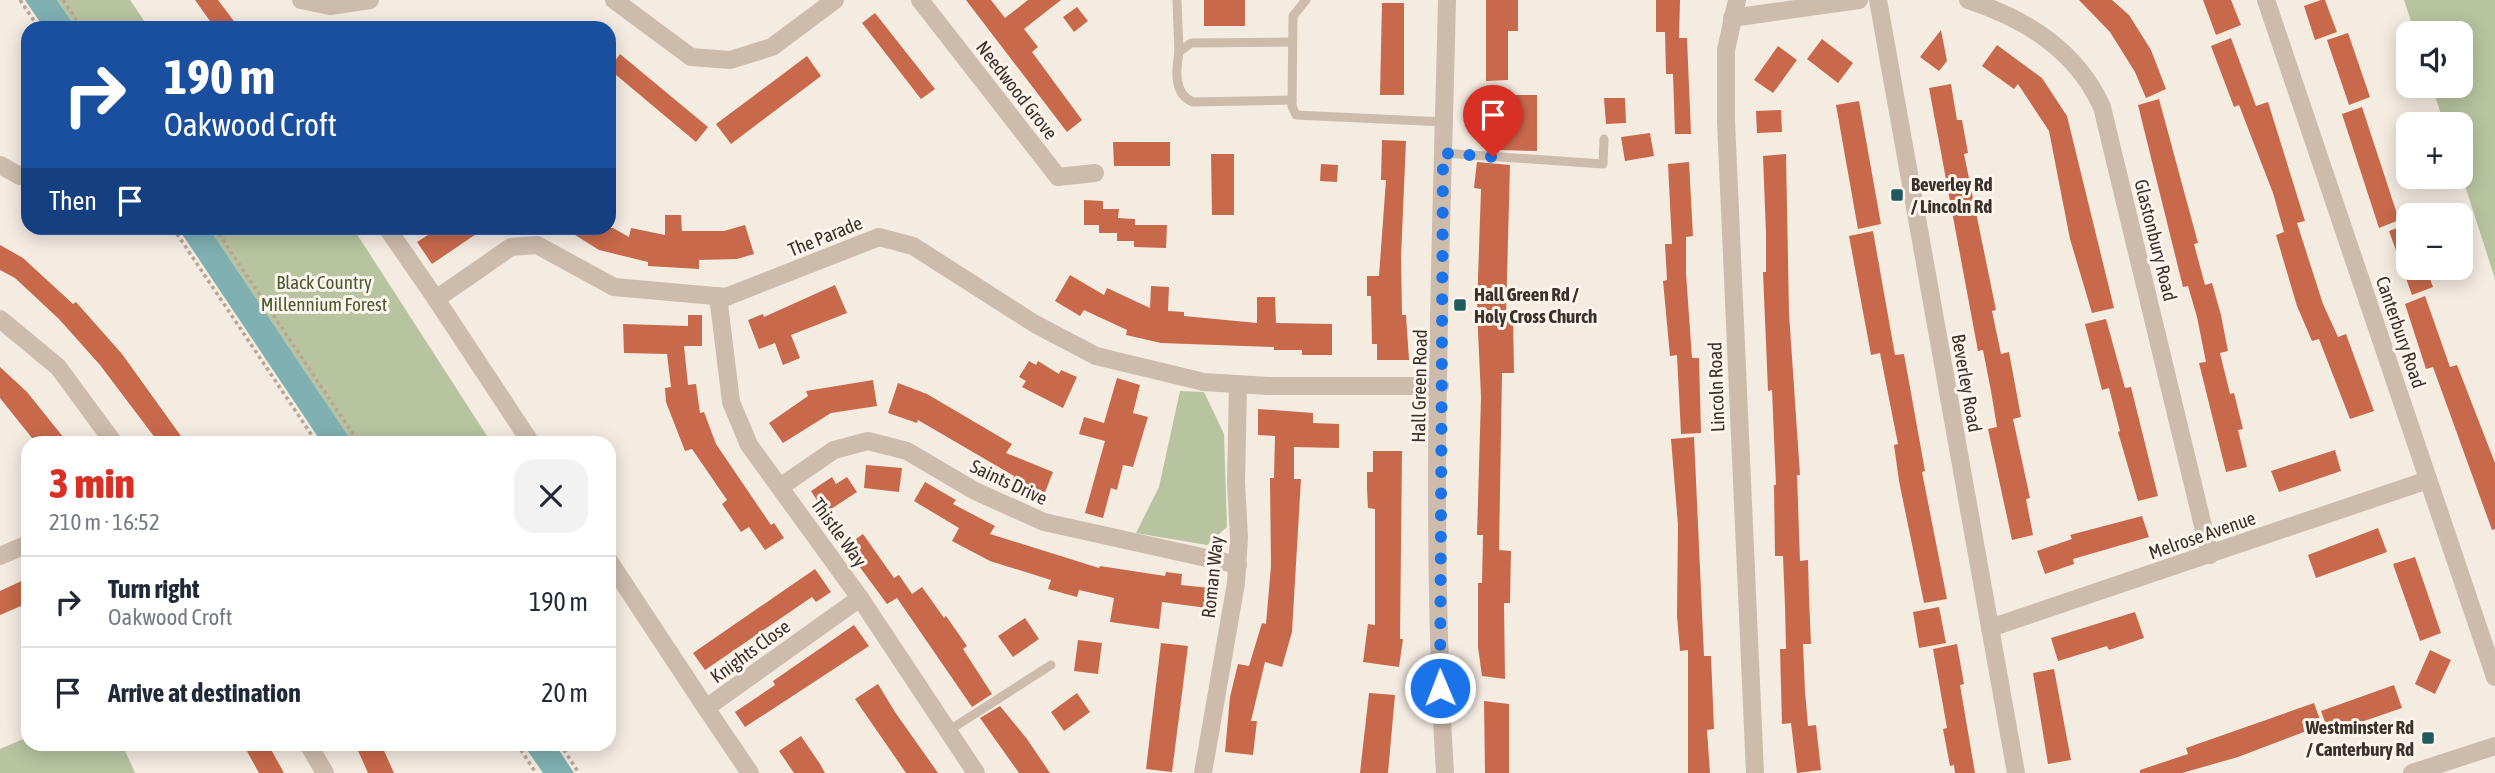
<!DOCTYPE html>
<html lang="en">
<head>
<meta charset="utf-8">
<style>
  :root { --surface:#fff; --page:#f2f2f3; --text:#1f2937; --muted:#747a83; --line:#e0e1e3; --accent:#d93025 }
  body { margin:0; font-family:"Asap Condensed",sans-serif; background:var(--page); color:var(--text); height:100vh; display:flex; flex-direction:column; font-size:26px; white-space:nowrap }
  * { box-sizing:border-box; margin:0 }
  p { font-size:23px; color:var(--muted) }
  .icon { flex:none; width:38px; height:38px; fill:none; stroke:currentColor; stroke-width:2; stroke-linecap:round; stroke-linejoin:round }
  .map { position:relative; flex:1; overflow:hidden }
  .details { position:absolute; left:21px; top:436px; width:595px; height:315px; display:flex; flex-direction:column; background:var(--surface); border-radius:21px; box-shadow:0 4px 18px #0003 }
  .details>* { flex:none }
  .hud { position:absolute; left:21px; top:21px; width:595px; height:214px; border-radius:21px; box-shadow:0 4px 18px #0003; background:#1a4fa0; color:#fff; overflow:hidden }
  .tools { position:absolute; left:2396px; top:21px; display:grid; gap:14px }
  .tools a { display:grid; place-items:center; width:77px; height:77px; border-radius:14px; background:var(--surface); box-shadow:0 4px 18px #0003; font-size:35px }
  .pin { position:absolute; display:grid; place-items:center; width:60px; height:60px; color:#fff; margin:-72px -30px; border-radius:50% 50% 50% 0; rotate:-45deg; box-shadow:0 0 7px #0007 }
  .pin .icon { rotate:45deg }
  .me { position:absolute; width:77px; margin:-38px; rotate:359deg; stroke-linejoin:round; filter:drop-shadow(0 0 5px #0008) }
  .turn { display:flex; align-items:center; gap:24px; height:147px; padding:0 28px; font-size:32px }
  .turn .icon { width:91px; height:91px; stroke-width:2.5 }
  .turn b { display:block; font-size:49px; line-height:60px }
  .then { display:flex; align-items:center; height:66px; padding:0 28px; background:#0003; gap:14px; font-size:26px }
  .round { display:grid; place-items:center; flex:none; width:74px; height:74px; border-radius:21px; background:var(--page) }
  .headline { display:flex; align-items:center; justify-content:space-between; height:119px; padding:0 28px }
  h1 { font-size:42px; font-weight:800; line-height:52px; color:var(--accent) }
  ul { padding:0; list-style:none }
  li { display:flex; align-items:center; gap:21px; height:91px; padding:0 28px; border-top:2px solid var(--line) }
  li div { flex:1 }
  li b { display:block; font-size:26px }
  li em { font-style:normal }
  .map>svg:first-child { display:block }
  .green { fill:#b8c4a0 }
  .water { fill:#7fb0b2 }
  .building { fill:#c8694b }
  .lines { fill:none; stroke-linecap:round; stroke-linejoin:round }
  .path { stroke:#b9a596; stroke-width:3.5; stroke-dasharray:3.5 3.5; stroke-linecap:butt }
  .service { stroke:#cdbbac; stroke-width:9 }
  .minor { stroke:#cdbbac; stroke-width:18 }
  .tertiary { stroke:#cdbbac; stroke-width:18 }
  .route { stroke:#1a73e8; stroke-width:12; stroke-dasharray:0 21.6 }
  .poi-dot { fill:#1f5a5e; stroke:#fbf5ee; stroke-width:2.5 }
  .labels { text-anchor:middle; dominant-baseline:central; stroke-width:6; stroke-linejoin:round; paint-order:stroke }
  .street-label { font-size:19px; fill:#3b302b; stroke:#fbf5ee }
  .poi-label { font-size:19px; font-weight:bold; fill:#3b302b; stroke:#fbf5ee; text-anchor:start }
  .park-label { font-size:19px; fill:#4a5a2e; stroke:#fbf5ee }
</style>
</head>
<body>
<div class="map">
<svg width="2495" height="773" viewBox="0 0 2495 773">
  <rect width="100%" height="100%" fill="#f4ebe1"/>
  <!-- green -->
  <g class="green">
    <polygon points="57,0 130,0 149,28 76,28"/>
    <polygon points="2404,0 2495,0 2495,279 2461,173 2460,124 2444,124 2432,86 2460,86 2460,33 2415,33"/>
    <polygon points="209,228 353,228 489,439 485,443 353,443"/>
    <polygon points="1180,391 1204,392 1224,434 1227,527 1207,545 1136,533 1159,487"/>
    <polygon points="28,737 28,744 122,744 135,773 0,773 0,749"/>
  </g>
  <!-- water -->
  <g class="water">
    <polygon points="25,0 57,0 76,28 44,28"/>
    <polygon points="178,228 209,228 353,443 322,443"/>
    <polygon points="523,744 555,744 574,773 543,773"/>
  </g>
  <!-- building -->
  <g class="building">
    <polygon points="195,0 218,0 239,28 215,28"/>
    <polygon points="966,0 991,0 1005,18 1028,0 1061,0 1024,29 1038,47 1032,52 1082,120 1067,132"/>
    <rect x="1204" y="0" width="41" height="26"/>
    <polygon points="1486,0 1518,0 1518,31 1508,31 1508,80 1486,81"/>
    <polygon points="1656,0 1680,0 1679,38 1687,38 1691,134 1675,134 1673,74 1666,74 1665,32 1656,32"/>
    <polygon points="2079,0 2112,0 2129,15 2151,50 2166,89 2146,98 2135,72 2110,32"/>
    <polygon points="2203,0 2231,0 2241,25 2216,35"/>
    <polygon points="2321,0 2325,0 2337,32 2315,40 2304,6"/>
    <polygon points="1382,3 1404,3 1404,95 1380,95"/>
    <polygon points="1077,7 1088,21 1074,32 1063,17"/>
    <polygon points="875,13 935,89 921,99 862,23"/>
    <polygon points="1941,30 1947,61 1939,71 1920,57"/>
    <polygon points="2348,33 2370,97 2349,105 2327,40"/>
    <polygon points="2231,38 2256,106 2268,102 2305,221 2297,223 2323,304 2338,337 2346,334 2374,411 2350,419 2319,339 2312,341 2297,306 2276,235 2284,232 2273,193 2239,105 2234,107 2211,46"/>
    <polygon points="1822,39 1853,63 1838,83 1807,59"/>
    <polygon points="1997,45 2042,78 2067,116 2114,308 2092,313 2070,239 2049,131 2018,84 2014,89 1982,66"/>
    <polygon points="1778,46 1797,60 1773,93 1754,80"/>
    <polygon points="620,54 708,127 696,142 609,69"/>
    <polygon points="807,56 821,76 731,144 716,124"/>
    <polygon points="1951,84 1957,120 1962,120 1968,153 1964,154 1996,310 1992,311 2001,354 2009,352 2021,417 2013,419 2030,498 2026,499 2033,535 2012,540 1988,429 1997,427 1991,391 1983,350 1978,351 1929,88"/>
    <polygon points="1497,95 1537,95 1537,151 1497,150"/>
    <polygon points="1604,98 1625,98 1626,123 1606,124"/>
    <polygon points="2159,99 2198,243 2194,244 2205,285 2212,283 2221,315 2228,351 2220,353 2230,394 2234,393 2243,429 2238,430 2247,467 2226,472 2199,363 2206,362 2197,317 2188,286 2183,287 2138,105"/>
    <polygon points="1859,101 1881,224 1858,229 1836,105"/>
    <polygon points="2362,107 2399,220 2379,228 2342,114"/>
    <polygon points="1781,110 1782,132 1757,133 1756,111"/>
    <polygon points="1650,133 1654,156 1625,161 1621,137"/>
    <polygon points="1382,140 1406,141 1401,257 1402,315 1406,315 1409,360 1377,360 1377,344 1372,344 1371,296 1367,296 1367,276 1379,276 1386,180 1381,180"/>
    <polygon points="1113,142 1170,142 1170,166 1114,166"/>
    <polygon points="1211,154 1234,154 1234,215 1212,215"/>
    <polygon points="1786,154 1789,313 1800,475 1797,475 1800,561 1808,560 1809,598 1811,644 1803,644 1805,691 1808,726 1816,725 1821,770 1797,773 1791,723 1782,724 1780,649 1786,649 1785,606 1783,556 1775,556 1774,485 1776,485 1772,390 1768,391 1763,272 1766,272 1766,234 1763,156"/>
    <polygon points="1477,162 1510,165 1506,316 1513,317 1514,373 1502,373 1499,550 1511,551 1510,603 1504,603 1505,679 1482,676 1478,647 1478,583 1482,583 1483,535 1477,535 1481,397 1477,309 1481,189 1474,188"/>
    <polygon points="1689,162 1693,236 1686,237 1686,273 1692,358 1699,358 1701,433 1681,434 1677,355 1670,356 1663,281 1667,280 1665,244 1672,244 1668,164"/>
    <polygon points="1321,164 1338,165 1337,182 1320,181"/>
    <polygon points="1084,200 1103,201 1103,209 1119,209 1118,218 1135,219 1135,225 1167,225 1166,248 1134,247 1134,241 1117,241 1117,233 1099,233 1099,225 1084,225"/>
    <polygon points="665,215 681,215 682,231 724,231 745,225 754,254 737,259 699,260 699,269 648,266 648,262 599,250 564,228 613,228 629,237 631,228 665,235"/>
    <polygon points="2408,224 2408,268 2426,268 2433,287 2412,295 2389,231"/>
    <polygon points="439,228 485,228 432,264 417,242"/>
    <polygon points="1873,231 1895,355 1904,354 1925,471 1922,472 1947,599 1924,603 1899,481 1894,445 1898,444 1880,353 1871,355 1849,236"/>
    <polygon points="0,245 23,258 73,304 76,302 122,354 186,443 159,443 100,365 59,319 15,278 0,270"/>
    <polygon points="1070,275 1104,295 1107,288 1150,308 1151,286 1169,287 1168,311 1184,312 1184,316 1257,323 1257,297 1275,297 1276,323 1332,324 1332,355 1302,355 1302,350 1274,350 1274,347 1161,343 1126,335 1127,330 1084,310 1080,316 1055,301"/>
    <polygon points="835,285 847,313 791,335 800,358 783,365 775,343 759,349 748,320 763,314 764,317"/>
    <polygon points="2425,296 2450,367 2457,365 2495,463 2495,529 2492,530 2433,367 2426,369 2405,304"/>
    <polygon points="688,315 702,315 702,346 684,346 688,385 696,384 700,413 704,412 716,444 771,525 774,523 784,538 765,550 749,527 741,532 722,504 727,500 692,449 685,451 666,402 665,388 671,387 667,354 624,353 623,324 688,326"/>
    <polygon points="2106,319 2125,388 2131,387 2158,496 2138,501 2118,432 2120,431 2109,388 2102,390 2085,324"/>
    <polygon points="1029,361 1036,365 1038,361 1059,374 1061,370 1077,377 1063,408 1022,387 1026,381 1019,377"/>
    <polygon points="0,367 27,392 68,443 36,443 0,398"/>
    <polygon points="1117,378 1140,385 1133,413 1148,417 1133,467 1123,465 1117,490 1111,488 1103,518 1085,513 1105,441 1079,434 1084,417 1104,423"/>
    <polygon points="873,380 877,406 831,413 783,443 769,423 808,396 806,391"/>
    <polygon points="898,383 927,394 1012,444 1006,453 1053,472 1044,495 1012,483 1014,476 918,420 917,423 888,413"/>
    <polygon points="1258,409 1313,413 1313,423 1339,424 1339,448 1294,447 1294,479 1301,479 1292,632 1282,667 1265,662 1251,721 1257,721 1253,755 1225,752 1230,697 1238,664 1249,666 1262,623 1266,624 1271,566 1270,478 1274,478 1275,436 1258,435"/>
    <polygon points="1694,437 1704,656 1711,656 1714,729 1707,730 1710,773 1688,773 1688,650 1680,651 1677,616 1678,525 1671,439"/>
    <polygon points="2335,450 2341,471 2279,492 2271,471"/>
    <polygon points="1373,451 1402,451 1400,639 1403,639 1399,667 1363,662 1368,624 1375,625 1375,509 1368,508 1367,489 1367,472 1373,472"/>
    <polygon points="866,465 902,468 899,492 864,488"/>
    <polygon points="832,477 836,484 847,477 857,492 825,513 811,491"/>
    <polygon points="925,482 956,500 953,504 995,526 990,534 1099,568 1100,566 1165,576 1166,572 1182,574 1181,585 1210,588 1207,608 1162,602 1159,629 1110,622 1114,598 1079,590 1077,597 1048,589 1051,580 990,561 952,541 959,528 914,501"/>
    <polygon points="2142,516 2149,537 2073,559 2074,564 2045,574 2037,551 2072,539 2070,535"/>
    <polygon points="2378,528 2387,552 2316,578 2308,555"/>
    <polygon points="863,534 894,578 899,575 912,594 922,587 944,618 946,616 967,646 963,649 992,694 972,707 897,598 887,604 845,547"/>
    <polygon points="2415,557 2441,633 2420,641 2393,564"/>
    <polygon points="815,569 831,592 816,602 812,597 705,670 693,653"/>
    <polygon points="28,578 28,603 0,615 0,591"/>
    <polygon points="1939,607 1946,643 1919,648 1913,612"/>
    <polygon points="2135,612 2144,638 2109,650 2107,646 2058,661 2051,638"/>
    <polygon points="1025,618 1039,639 1013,657 998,636"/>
    <polygon points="854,625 869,646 745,727 735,712 775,685 773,681"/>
    <polygon points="1078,640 1102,643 1098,674 1074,671"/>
    <polygon points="1161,643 1188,646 1172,772 1146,769"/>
    <polygon points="1957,644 1964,684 1960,685 1975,773 1955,773 1954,765 1950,766 1943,729 1947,728 1933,649"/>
    <polygon points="2430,650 2451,660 2435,694 2415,684"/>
    <polygon points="2054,669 2071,760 2048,764 2033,673"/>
    <polygon points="878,684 895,712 938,773 906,773 855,699"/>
    <polygon points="2394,685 2402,708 2329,733 2321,711"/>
    <polygon points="1077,693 1090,712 1064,731 1051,712"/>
    <polygon points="1369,693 1395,695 1388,773 1360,773"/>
    <polygon points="1484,701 1509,704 1509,773 1485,773"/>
    <polygon points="2314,703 2322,725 2238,757 2182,773 2140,773 2140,770 2188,754 2186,748"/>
    <polygon points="1000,706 1027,739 1050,773 1019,773 980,718"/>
    <polygon points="801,736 820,764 825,773 794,773 779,751"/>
    <polygon points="243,744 268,744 284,773 259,773"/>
    <polygon points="355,744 381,744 394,773 368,773"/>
  </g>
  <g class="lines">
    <!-- path -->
    <g class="path">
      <polyline points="20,0 39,28"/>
      <polyline points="63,0 82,28"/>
      <polyline points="173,228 317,443"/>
      <polyline points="215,228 359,443"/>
      <polyline points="517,744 536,773"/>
      <polyline points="560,744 579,773"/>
    </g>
    <!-- service -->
    <g class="service">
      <polyline points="1177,0 1179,52"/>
      <polyline points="1306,0 1293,16 1292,106 1296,115 1444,122"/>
      <path d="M1292,100L1193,102C1173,94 1176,70 1179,52L1191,43L1292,42"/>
      <polyline points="1443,153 1603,164 1604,139"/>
      <polyline points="948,731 1051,665"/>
    </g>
    <!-- minor -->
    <g class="minor">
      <polyline points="301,0 330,6 370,0"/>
      <polyline points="614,0 691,57 730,60 772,47 835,0"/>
      <polyline points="920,0 1058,177 1095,173"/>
      <polyline points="1737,0 1726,50 1726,121 1755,773"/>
      <polyline points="1878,0 2016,773"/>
      <path d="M1968,0C2026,19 2076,50 2102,107L2210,555"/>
      <polyline points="2266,0 2495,677"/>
      <polyline points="1732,18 1859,0"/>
      <polyline points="0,165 20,176"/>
      <polyline points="387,228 436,299 511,247 537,245 614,287 726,297 879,237 913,246 1035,324 1096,356 1204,382 1268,386 1440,386"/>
      <polyline points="718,296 731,402 749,445 860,598 976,773"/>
      <polyline points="436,299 531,443"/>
      <polyline points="0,319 58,367 114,443"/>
      <polyline points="780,487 834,450 868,441 907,451 975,491 1044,522 1238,565"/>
      <polyline points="0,556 28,544"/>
      <polyline points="609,561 706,708 860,598"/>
      <polyline points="1990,628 2428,480"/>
      <polyline points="706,708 750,773"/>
      <polyline points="308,744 325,773"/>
      <polyline points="1203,773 1236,583 1239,538 1236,482 1238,384"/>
      <polyline points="2412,773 2495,746"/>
    </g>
    <!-- tertiary -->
    <path class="tertiary" d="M1445,773C1429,516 1441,257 1447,0"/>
  </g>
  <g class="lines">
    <!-- route -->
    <polyline class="route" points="1440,688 1443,153 1493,157"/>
  </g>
  <!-- markers -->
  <g class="poi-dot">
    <rect x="1890" y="188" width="14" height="14" rx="3.5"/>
    <rect x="1453" y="298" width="14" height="14" rx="3.5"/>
    <rect x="2421" y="731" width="14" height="14" rx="3.5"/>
  </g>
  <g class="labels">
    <!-- street labels -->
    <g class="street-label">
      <text transform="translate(1017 90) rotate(52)">Needwood Grove</text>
      <text transform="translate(825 236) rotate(-22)">The Parade</text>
      <text transform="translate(2156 240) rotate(76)">Glastonbury Road</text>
      <text transform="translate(2401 332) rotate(71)">Canterbury Road</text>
      <text transform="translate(1967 383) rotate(80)">Beverley Road</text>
      <text transform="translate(1419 386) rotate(-89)">Hall Green Road</text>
      <text transform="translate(1716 387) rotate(-92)">Lincoln Road</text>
      <text transform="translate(1009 482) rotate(25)">Saints Drive</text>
      <text transform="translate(839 532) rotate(54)">Thistle Way</text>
      <text transform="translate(2202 535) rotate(-19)">Melrose Avenue</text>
      <text transform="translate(1212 577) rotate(-84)">Roman Way</text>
      <text transform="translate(750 651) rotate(-36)">Knights Close</text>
    </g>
    <!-- poi labels -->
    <g class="poi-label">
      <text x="1911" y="184">Beverley Rd<tspan x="1911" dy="22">/ Lincoln Rd</tspan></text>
      <text x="1474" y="294">Hall Green Rd /<tspan x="1474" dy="22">Holy Cross Church</tspan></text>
      <text x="2414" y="727" text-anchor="end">Westminster Rd<tspan x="2414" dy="22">/ Canterbury Rd</tspan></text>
    </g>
    <!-- park labels -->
    <g class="park-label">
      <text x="324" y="282">Black Country<tspan x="324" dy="22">Millennium Forest</tspan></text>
    </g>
  </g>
</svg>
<div class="tools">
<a><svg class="icon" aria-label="sound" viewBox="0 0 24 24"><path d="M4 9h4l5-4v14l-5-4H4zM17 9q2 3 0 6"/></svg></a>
<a>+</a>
<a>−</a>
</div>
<div class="pin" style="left:1493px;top:157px;background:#d93025"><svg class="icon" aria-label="arrive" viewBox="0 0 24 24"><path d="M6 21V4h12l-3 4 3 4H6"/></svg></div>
<svg class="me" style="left:1440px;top:688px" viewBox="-20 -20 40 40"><circle r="17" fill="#1a73e8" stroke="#fff" stroke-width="3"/><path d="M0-11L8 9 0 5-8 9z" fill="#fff"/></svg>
<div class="hud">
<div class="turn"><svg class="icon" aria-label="right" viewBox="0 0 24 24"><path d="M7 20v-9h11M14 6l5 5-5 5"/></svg><div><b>190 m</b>Oakwood Croft</div></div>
<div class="then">Then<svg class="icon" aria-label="arrive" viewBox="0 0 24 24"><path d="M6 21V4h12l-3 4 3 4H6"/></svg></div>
</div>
<section class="details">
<div class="headline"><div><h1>3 min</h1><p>210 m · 16:52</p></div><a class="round"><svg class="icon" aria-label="close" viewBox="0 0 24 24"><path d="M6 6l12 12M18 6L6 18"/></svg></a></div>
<ul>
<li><svg class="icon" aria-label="right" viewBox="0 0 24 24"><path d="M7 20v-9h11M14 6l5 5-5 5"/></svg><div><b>Turn right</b><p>Oakwood Croft</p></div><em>190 m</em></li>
<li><svg class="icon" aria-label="arrive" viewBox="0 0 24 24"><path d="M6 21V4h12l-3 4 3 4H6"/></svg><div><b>Arrive at destination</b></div><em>20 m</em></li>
</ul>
</section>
</div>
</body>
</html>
